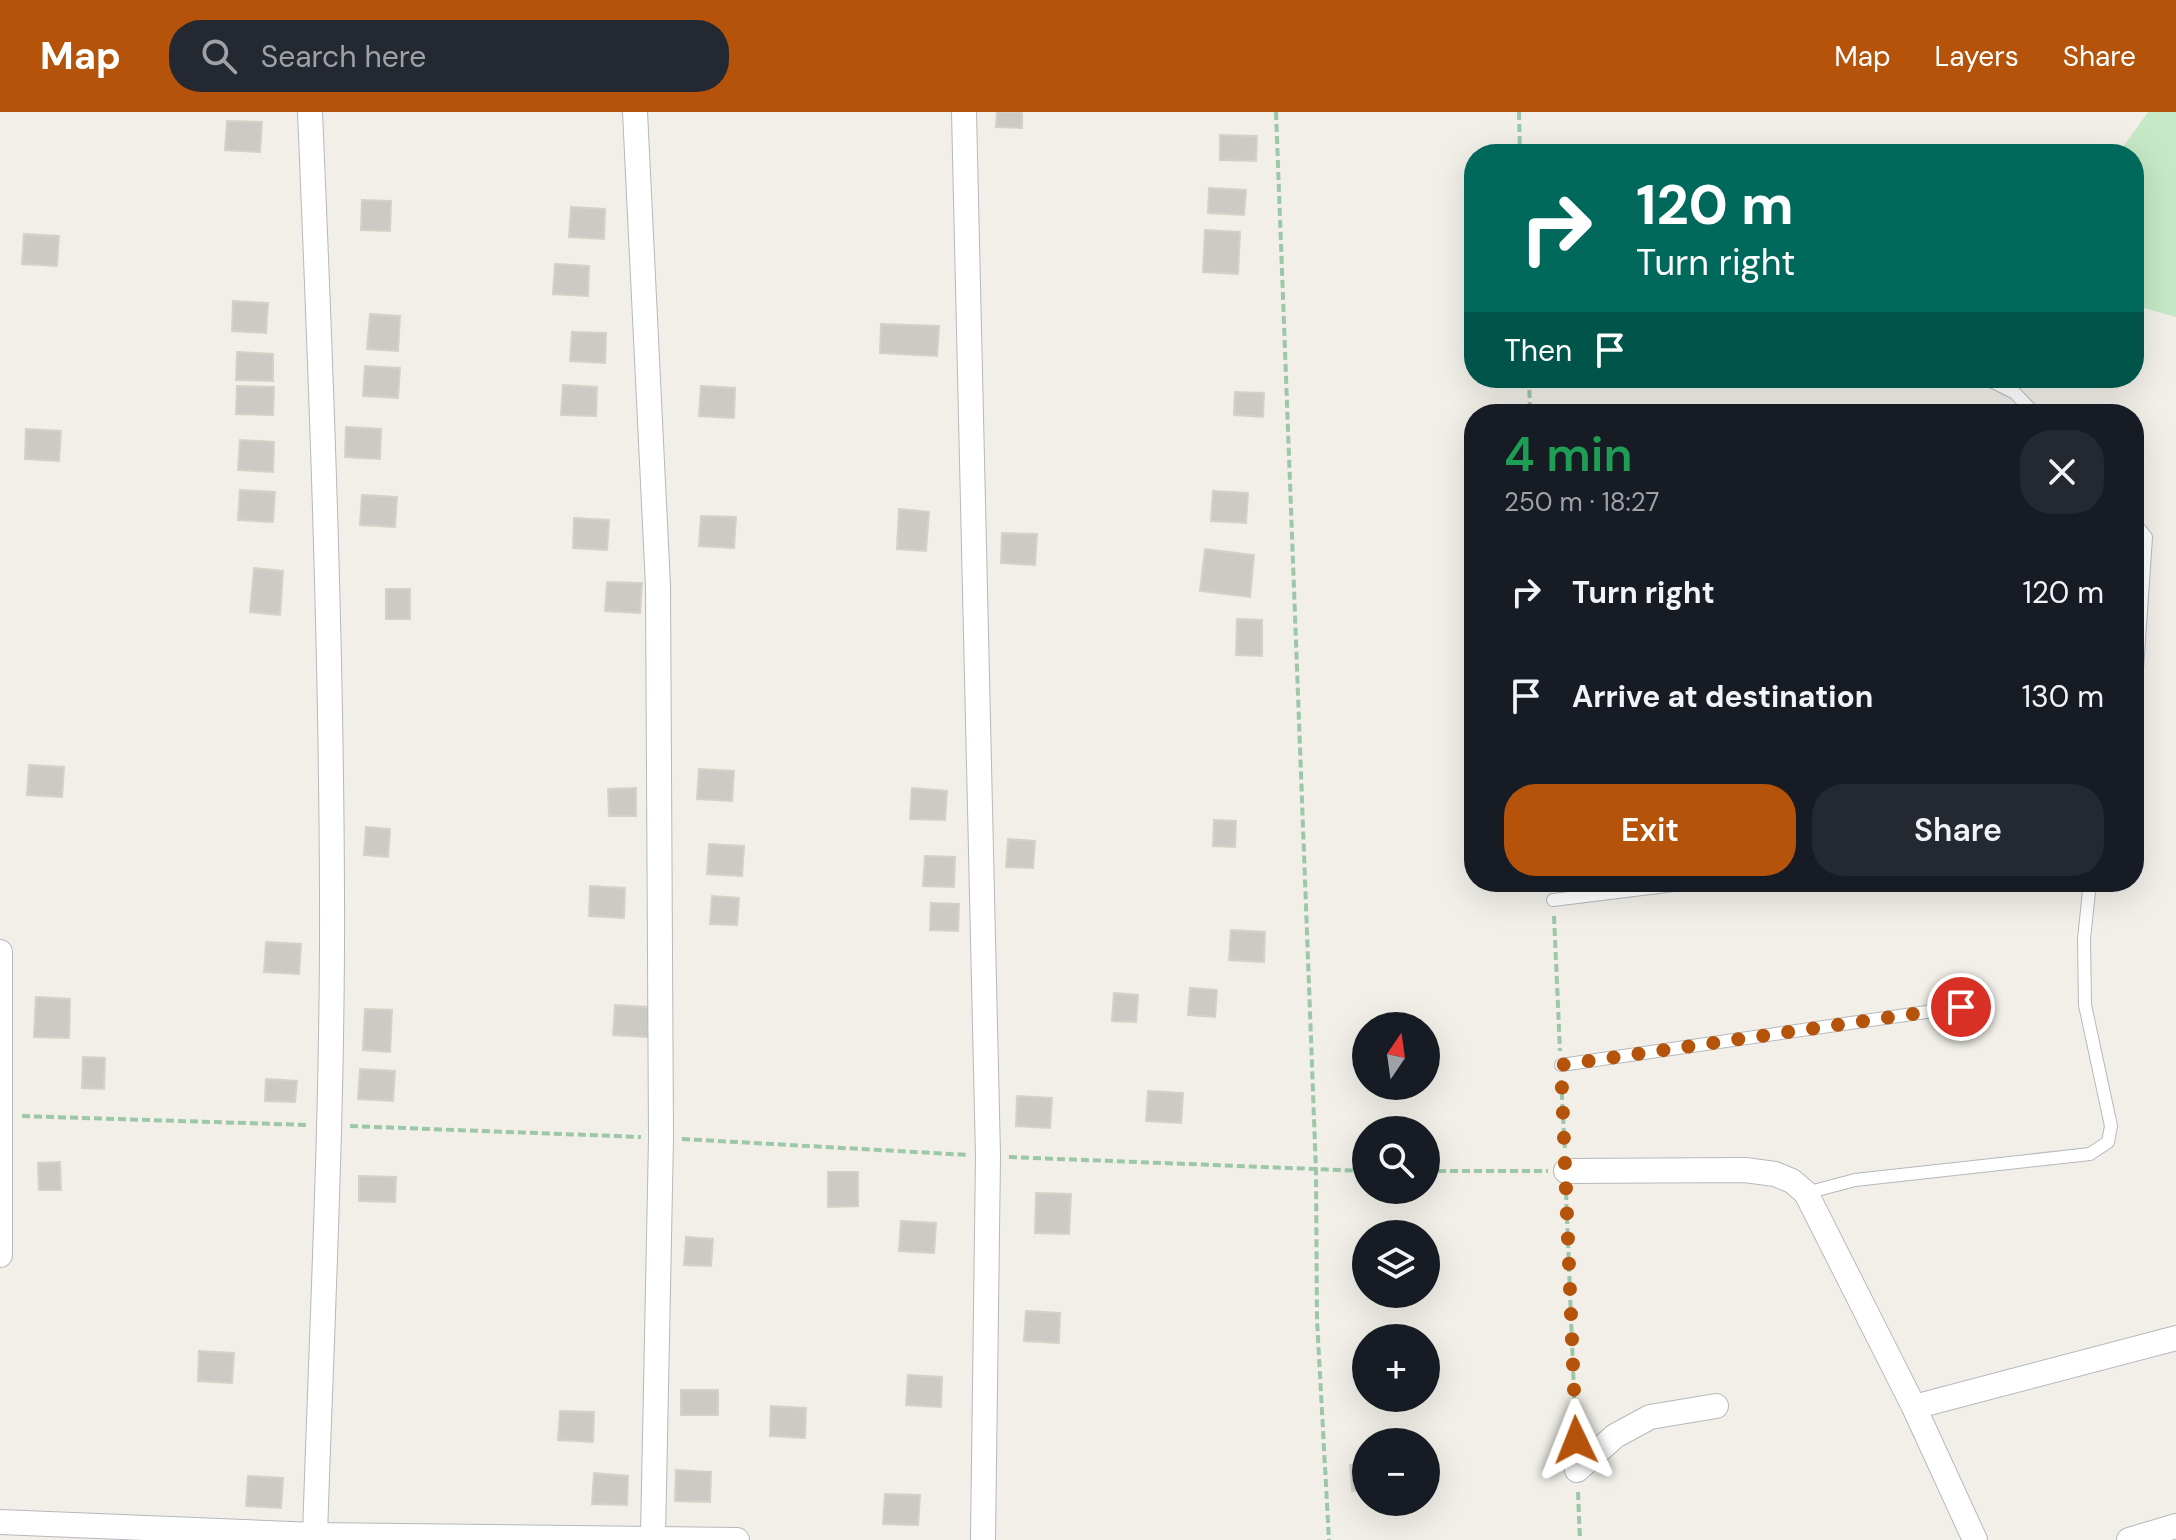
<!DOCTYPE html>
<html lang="en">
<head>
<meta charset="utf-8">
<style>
  :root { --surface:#171b24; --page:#242831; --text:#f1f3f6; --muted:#9ea1a6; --accent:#b45309 }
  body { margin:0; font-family:"DM Sans",sans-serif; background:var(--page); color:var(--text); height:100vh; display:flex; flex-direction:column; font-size:30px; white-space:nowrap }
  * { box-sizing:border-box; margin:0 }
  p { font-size:26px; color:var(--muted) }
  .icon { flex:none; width:44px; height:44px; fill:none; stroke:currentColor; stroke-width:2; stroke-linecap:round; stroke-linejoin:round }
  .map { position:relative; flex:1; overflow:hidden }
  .details { position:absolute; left:1464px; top:292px; width:680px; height:488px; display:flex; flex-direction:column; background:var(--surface); border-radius:32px; box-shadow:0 8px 32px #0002 }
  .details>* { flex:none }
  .guide { position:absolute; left:1464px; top:32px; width:680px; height:244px; border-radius:32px; box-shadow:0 8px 32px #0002; background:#00695c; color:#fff; overflow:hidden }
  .needle { width:52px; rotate:13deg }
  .buttons { position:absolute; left:1352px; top:900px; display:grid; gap:16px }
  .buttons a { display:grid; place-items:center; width:88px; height:88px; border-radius:50%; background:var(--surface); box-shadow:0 8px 32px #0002; font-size:40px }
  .pin { position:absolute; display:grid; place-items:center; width:68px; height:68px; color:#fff; margin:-34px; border:4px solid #fff; border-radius:50%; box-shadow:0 2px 8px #0007 }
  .me { position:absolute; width:88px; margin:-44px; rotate:358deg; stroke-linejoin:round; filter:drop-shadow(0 0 6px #0008) }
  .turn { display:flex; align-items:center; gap:28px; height:168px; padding:0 40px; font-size:36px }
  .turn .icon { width:104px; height:104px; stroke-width:2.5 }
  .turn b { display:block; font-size:56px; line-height:68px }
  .then { display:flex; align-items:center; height:76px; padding:0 40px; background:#0003; gap:16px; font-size:30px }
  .round { display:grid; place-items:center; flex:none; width:84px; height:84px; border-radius:32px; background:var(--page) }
  .overview { display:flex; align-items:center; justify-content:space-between; height:136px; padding:0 40px }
  h1 { font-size:48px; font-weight:600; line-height:60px; color:#1e9e55 }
  .action { display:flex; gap:16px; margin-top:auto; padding:16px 40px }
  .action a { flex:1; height:92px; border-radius:32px; background:var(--accent); color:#fff; font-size:32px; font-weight:600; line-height:92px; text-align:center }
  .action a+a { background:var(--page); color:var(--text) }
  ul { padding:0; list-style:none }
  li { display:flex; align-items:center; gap:24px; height:104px; padding:0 40px }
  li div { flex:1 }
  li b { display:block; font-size:30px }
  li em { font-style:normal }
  header { display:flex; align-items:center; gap:48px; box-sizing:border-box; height:112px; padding:0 40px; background:var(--accent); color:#fff }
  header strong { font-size:38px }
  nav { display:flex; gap:44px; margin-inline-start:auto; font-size:28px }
  .search { width:560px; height:72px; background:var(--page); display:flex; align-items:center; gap:20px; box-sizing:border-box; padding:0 28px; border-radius:32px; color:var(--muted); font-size:30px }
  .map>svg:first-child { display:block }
  .green { fill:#c5e8c5 }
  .building { fill:#cccac5; stroke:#d6d1c6; stroke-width:2 }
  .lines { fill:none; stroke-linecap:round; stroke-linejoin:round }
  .service-casing { stroke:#b5b8bc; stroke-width:14 }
  .minor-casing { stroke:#b5b8bc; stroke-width:26 }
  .path { stroke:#9cc7a9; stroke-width:4; stroke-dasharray:8 4; stroke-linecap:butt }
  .service { stroke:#fff; stroke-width:12 }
  .minor { stroke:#fff; stroke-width:24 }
  .route { stroke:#b45309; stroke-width:14; stroke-dasharray:0 25.2 }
</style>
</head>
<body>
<header>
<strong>Map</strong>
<div class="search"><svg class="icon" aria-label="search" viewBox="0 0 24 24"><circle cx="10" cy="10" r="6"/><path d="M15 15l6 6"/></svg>Search here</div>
<nav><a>Map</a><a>Layers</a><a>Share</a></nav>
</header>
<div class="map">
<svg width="2176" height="1428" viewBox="0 0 2176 1428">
  <rect width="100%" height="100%" fill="#f1efe8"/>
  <!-- green -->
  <polygon class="green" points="2148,0 2176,0 2176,205 2134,193 2134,42 2118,42"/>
  <!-- building -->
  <g class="building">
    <polygon points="997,0 1022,0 1022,16 996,15"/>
    <polygon points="227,9 262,10 260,40 225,38"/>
    <polygon points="1220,23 1257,24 1256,49 1220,48"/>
    <polygon points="1209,76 1246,78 1244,103 1208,101"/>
    <polygon points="362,88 391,89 390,119 361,118"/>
    <polygon points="571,95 605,97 604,127 569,125"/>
    <polygon points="1205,118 1240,120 1238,162 1203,160"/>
    <polygon points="24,122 59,124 57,154 22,152"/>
    <polygon points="555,152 589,154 588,184 553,182"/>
    <polygon points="233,189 268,191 266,221 232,219"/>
    <polygon points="370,202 400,204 398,239 367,237"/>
    <polygon points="881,212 939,214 937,244 880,241"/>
    <polygon points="572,220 606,221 605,251 570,249"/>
    <polygon points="237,240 273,242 273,269 236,268"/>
    <polygon points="365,254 400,256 398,286 363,284"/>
    <polygon points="563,273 597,275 596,304 561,303"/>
    <polygon points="237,274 274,275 273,303 236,302"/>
    <polygon points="701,274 735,276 734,306 699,304"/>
    <polygon points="1235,280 1264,281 1263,305 1234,303"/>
    <polygon points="346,315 381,317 380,347 345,345"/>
    <polygon points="26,317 61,319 59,349 25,347"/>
    <polygon points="240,328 274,330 273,360 238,358"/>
    <polygon points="240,378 275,380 273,410 238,408"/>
    <polygon points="1213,379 1248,381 1246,411 1211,409"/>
    <polygon points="362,383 397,385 395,415 360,413"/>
    <polygon points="899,397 929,400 926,439 897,437"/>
    <polygon points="701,404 736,405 734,436 699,434"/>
    <polygon points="574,406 609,408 607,438 573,436"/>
    <polygon points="1002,421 1037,422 1035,453 1001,451"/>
    <polygon points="1205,437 1254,443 1250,485 1200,479"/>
    <polygon points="254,456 283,459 280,503 250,500"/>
    <polygon points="607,470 642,471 640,501 605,499"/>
    <rect x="386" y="477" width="24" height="30"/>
    <polygon points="1237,507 1262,508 1262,544 1236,543"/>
    <polygon points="29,653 64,655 62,685 27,683"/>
    <polygon points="699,657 734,659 732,689 697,687"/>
    <polygon points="636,676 636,704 609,704 608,677"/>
    <polygon points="912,676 947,679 945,708 910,707"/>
    <polygon points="1214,708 1236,709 1235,735 1213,734"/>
    <polygon points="366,715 390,717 388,745 364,743"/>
    <polygon points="1008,727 1035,729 1033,756 1006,755"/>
    <polygon points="709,732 744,734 742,764 707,762"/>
    <polygon points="925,744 955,745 954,775 923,774"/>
    <polygon points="590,774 625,776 624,806 589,804"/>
    <polygon points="712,784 739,786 737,813 710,812"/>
    <polygon points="931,791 959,792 958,819 930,818"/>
    <polygon points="1231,818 1265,820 1264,850 1229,848"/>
    <polygon points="266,830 301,832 299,862 264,860"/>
    <polygon points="1190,876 1217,878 1215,905 1188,903"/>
    <polygon points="1114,881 1138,883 1136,910 1112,909"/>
    <polygon points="36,885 70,887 69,926 34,925"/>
    <polygon points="615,893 650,895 648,925 613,923"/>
    <polygon points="365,897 392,898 390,940 363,938"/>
    <polygon points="83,945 105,946 104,977 82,976"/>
    <polygon points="360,957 395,959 393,989 358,987"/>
    <polygon points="266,967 297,969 295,990 265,989"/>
    <polygon points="1148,979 1183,981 1181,1011 1146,1009"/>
    <polygon points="1017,984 1052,986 1050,1016 1016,1014"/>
    <polygon points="60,1050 61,1078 39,1078 38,1051"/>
    <polygon points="828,1060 858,1060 858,1094 828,1095"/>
    <polygon points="359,1064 396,1065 395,1090 359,1089"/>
    <polygon points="1036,1081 1071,1082 1069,1122 1035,1121"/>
    <polygon points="901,1109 936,1111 934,1141 899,1139"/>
    <polygon points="686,1125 713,1127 711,1154 684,1153"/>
    <polygon points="1026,1199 1060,1201 1059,1231 1024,1229"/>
    <polygon points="199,1239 234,1241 232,1271 198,1269"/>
    <polygon points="908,1263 942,1265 941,1295 906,1293"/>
    <rect x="681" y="1278" width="37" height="25"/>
    <polygon points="771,1294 806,1296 805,1326 770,1324"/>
    <polygon points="560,1299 594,1300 593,1330 558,1328"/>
    <polygon points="1350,1353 1366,1353 1366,1378 1352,1379"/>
    <polygon points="676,1358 711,1360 710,1390 675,1389"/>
    <polygon points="594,1361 628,1364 627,1393 592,1392"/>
    <polygon points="248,1364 283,1366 281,1396 246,1394"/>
    <polygon points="885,1382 920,1383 918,1413 883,1412"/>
  </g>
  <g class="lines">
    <!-- service casing -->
    <g class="service-casing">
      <g id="service">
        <polyline points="1985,266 2015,281 2035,302"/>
        <polyline points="2134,410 2146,425 2134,601"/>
        <polyline points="1553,788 1698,770"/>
        <polyline points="1561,953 1961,895"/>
        <polyline points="1806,1081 1855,1068 2090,1042 2108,1030 2111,1014 2085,893 2084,827 2090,770"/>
      </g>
    </g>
    <!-- minor casing -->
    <g class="minor-casing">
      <g id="minor">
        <path d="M310,0C321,260 331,519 332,780C333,994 322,1209 315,1423"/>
        <polyline points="635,0 658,474 661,1026 653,1425"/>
        <polyline points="964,0 988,1044 983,1428"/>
        <polyline points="0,840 0,1143"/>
        <polyline points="1566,1059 1745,1058 1775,1062 1792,1069 1806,1081 1914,1295 1975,1428"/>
        <polyline points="1914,1295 2176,1226"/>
        <polyline points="1577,1358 1615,1324 1650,1305 1716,1294"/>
        <polyline points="0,1410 315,1423 737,1428"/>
        <polyline points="2129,1428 2176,1414"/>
      </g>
    </g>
    <!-- path -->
    <g class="path">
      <polyline points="1276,0 1316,1059 1317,1208 1329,1428"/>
      <polyline points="1519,0 1520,42"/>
      <polyline points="1529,266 1530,302"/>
      <polyline points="1554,804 1560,939"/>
      <polyline points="1561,968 1565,1039"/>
      <polyline points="22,1004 309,1013"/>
      <polyline points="350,1014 641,1025"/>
      <polyline points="682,1027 969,1043"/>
      <polyline points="1009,1045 1366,1059"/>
      <polyline points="1426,1059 1548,1059"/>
      <polyline points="1566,1080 1576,1331"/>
      <polyline points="1578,1380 1580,1428"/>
    </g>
    <!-- service -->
    <use href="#service" class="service"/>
    <!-- minor -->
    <use href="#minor" class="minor"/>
  </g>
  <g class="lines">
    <!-- route -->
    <polyline class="route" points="1576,1328 1561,953 1961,895"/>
  </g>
</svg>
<div class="buttons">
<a><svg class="needle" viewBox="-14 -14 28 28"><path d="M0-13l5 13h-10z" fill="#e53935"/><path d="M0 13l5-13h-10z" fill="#9ea1a6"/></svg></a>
<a><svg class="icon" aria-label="search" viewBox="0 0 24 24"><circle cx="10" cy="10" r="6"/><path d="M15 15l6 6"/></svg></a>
<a><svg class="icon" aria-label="layers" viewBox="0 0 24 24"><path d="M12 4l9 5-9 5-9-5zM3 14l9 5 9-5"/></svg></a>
<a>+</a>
<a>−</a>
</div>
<div class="pin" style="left:1961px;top:895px;background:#d93025"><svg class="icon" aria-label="arrive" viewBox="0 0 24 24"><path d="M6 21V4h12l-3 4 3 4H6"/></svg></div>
<svg class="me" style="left:1576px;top:1328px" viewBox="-20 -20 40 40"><path d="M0-17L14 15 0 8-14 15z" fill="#b45309" stroke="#fff" stroke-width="4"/></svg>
<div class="guide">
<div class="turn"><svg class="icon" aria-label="right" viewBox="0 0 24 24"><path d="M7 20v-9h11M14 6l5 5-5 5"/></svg><div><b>120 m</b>Turn right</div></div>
<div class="then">Then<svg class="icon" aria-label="arrive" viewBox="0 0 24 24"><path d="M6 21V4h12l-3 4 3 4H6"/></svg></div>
</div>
<section class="details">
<div class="overview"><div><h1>4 min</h1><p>250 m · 18:27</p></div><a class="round"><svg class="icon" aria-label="close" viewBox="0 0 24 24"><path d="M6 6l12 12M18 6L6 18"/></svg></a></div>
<ul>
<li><svg class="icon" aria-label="right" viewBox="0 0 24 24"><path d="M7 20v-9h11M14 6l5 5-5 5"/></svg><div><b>Turn right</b></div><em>120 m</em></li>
<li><svg class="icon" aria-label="arrive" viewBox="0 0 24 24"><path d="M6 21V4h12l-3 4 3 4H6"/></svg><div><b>Arrive at destination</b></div><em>130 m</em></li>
</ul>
<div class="action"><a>Exit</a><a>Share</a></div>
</section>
</div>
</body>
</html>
